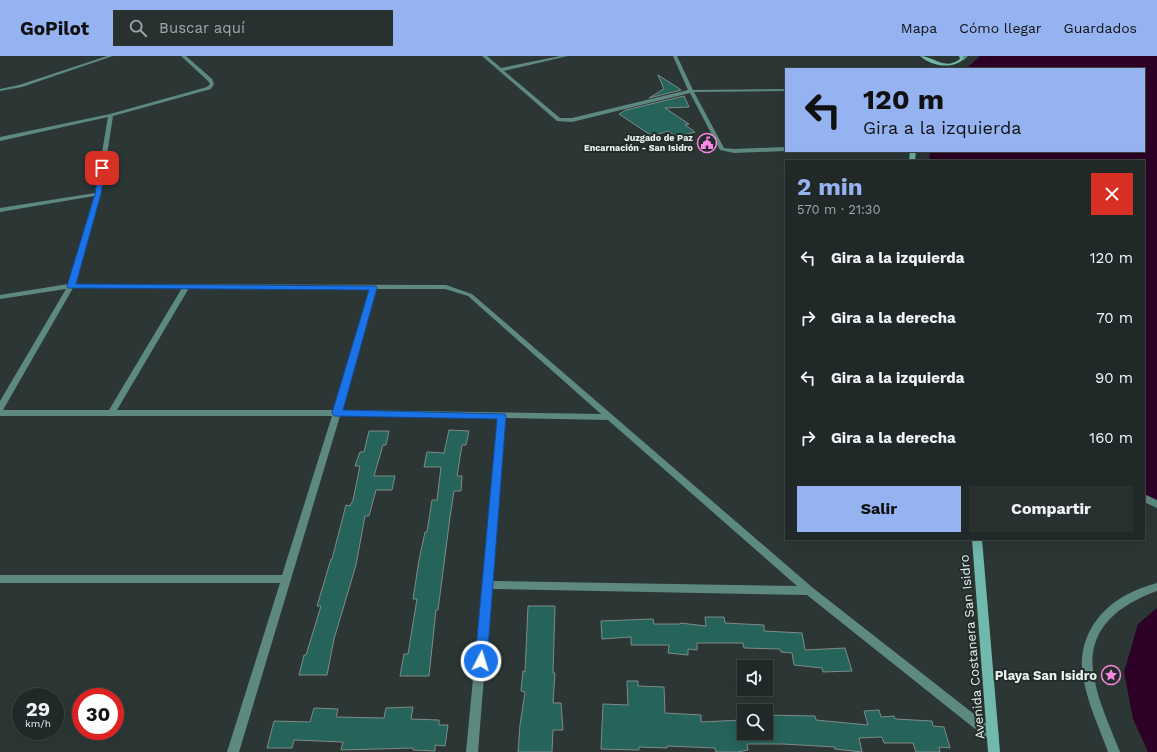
<!DOCTYPE html>
<html lang="es">
<head>
<meta charset="utf-8">
<style>
  :root { --surface:#212928; --page:#293130; --text:#f1f3f6; --muted:#a2a6a8; --line:#3e4545; --accent:#95b2f1 }
  body { margin:0; font-family:"Work Sans",sans-serif; background:var(--page); color:var(--text); height:100vh; display:flex; flex-direction:column; font-size:15px; white-space:nowrap }
  * { box-sizing:border-box; margin:0 }
  p { font-size:13px; color:var(--muted) }
  .icon { flex:none; width:22px; height:22px; fill:none; stroke:currentColor; stroke-width:2; stroke-linecap:round; stroke-linejoin:round }
  .map { position:relative; flex:1; overflow:hidden }
  .side { position:absolute; left:785px; top:104px; width:360px; height:380px; display:flex; flex-direction:column; background:var(--surface); border-radius:0px; box-shadow:0 4px 16px #0002,0 0 0 1px var(--line) }
  .side>* { flex:none }
  .guide { position:absolute; left:785px; top:12px; width:360px; height:84px; border-radius:0px; box-shadow:0 4px 16px #0002,0 0 0 1px var(--line); background:#95b2f1; color:#111; overflow:hidden }
  .fabs { position:absolute; left:737px; top:604px; display:grid; gap:8px }
  .fabs a { display:grid; place-items:center; width:36px; height:36px; border-radius:0px; background:var(--surface); box-shadow:0 4px 16px #0002,0 0 0 1px var(--line); font-size:20px }
  .speed { position:absolute; left:12px; top:632px; display:flex; gap:8px; font-size:20px; font-weight:700; text-align:center }
  .speed>* { display:grid; place-content:center; width:52px; height:52px; border-radius:50%; background:var(--surface); box-shadow:0 4px 16px #0002,0 0 0 1px var(--line); line-height:1 }
  .speed small { font-size:10px; font-weight:400 }
  .speed .limit { border:6px solid #d22; background:#fff; color:#111 }
  .pin { position:absolute; display:grid; place-items:center; width:34px; height:34px; color:#fff; margin:-17px; border-radius:8px; box-shadow:0 2px 6px #0006 }
  .me { position:absolute; width:44px; margin:-22px; rotate:5deg; stroke-linejoin:round; filter:drop-shadow(0 0 3px #0008) }
  .turn { display:flex; align-items:center; gap:14px; height:84px; padding:0 12px; font-size:18px }
  .turn .icon { width:52px; height:52px; stroke-width:2.5 }
  .turn b { display:block; font-size:28px; line-height:34px }
  .round { display:grid; place-items:center; flex:none; width:42px; height:42px; border-radius:0px; background:var(--page) }
  .head { display:flex; align-items:center; justify-content:space-between; height:68px; padding:0 12px }
  h1 { font-size:24px; font-weight:700; line-height:30px; color:var(--accent) }
  .primary-button { display:flex; gap:8px; margin-top:auto; padding:8px 12px }
  .primary-button a { flex:1; height:46px; border-radius:0px; background:var(--accent); color:#111; font-size:16px; font-weight:700; line-height:46px; text-align:center }
  .primary-button a+a { background:var(--page); color:var(--text) }
  ul { padding:0; list-style:none }
  li { display:flex; align-items:center; gap:12px; height:60px; padding:0 12px }
  li div { flex:1 }
  li b { display:block; font-size:15px }
  li em { font-style:normal }
  header { display:flex; align-items:center; gap:24px; box-sizing:border-box; height:56px; padding:0 20px; background:var(--accent); color:#111 }
  header strong { font-size:19px }
  nav { display:flex; gap:22px; margin-inline-start:auto; font-size:14px }
  .search { width:280px; height:36px; background:var(--page); display:flex; align-items:center; gap:10px; box-sizing:border-box; padding:0 14px; border-radius:0px; color:var(--muted); font-size:15px }
  .map>svg:first-child { display:block }
  .water { fill:#2e0226 }
  .building { fill:#25635b; stroke:#7e8b89 }
  .lines { fill:none; stroke-linecap:round; stroke-linejoin:round }
  .street { fill:#5d8981; fill-rule:evenodd }
  .secondary { fill:#71b8ad; fill-rule:evenodd }
  .route { fill:#1a73e8; stroke:#114b97 }
  .labels { text-anchor:middle; dominant-baseline:central; stroke-width:4; stroke-linejoin:round; paint-order:stroke }
  .far-poi-label { font-size:9px; font-weight:bold; fill:#e9f0ee; stroke:#222d2b; text-anchor:end }
  .near-street-label { font-size:13px; fill:#e9f0ee; stroke:#222d2b }
  .near-poi-label { font-size:13px; font-weight:bold; fill:#e9f0ee; stroke:#222d2b; text-anchor:end }
</style>
</head>
<body>
<header>
<strong>GoPilot</strong>
<div class="search"><svg class="icon" aria-label="search" viewBox="0 0 24 24"><circle cx="10" cy="10" r="6"/><path d="M15 15l6 6"/></svg>Buscar aquí</div>
<nav><a>Mapa</a><a>Cómo llegar</a><a>Guardados</a></nav>
</header>
<div class="map">
<svg width="1157" height="696" viewBox="0 0 1157 696">
  <rect width="100%" height="100%" fill="#2c3735"/>
  <!-- water -->
  <g class="water">
    <polygon points="980,0 1157,0 1157,445 1144,440 1144,105 929,105 930,95 1144,95 1144,13 966,13"/>
    <polygon points="1157,552 1157,696 1148,696 1133,663 1124,616 1138,568"/>
  </g>
  <!-- building -->
  <g class="building">
    <polygon points="658,19 680,33 681,34 649,42 664,33"/>
    <polygon points="684,40 689,51 665,52 689,68 685,69 695,76 677,81 668,75 652,80 619,58 626,54"/>
    <polygon points="449,374 469,375 466,389 462,389 457,420 462,420 461,435 454,435 450,461 438,554 436,554 429,620 400,620 404,598 408,598 417,543 413,543 419,504 425,476 427,476 432,444 437,444 441,411 424,411 427,396 444,397"/>
    <polygon points="369,375 389,375 386,389 383,389 374,420 395,420 392,434 376,434 369,460 365,460 356,509 334,583 327,619 299,619 304,599 306,599 321,550 317,550 331,503 332,503 346,449 350,450 353,444 360,410 355,410 360,396 364,396"/>
    <polygon points="528,550 555,550 553,617 555,617 553,647 561,647 563,674 553,674 552,696 518,696 520,669 525,636 521,635 523,615 525,616"/>
    <polygon points="705,561 724,561 725,567 764,569 764,575 802,577 805,594 845,592 852,615 823,616 822,612 794,609 792,597 781,596 780,593 744,592 743,587 697,587 697,594 688,593 688,599 668,597 669,589 631,589 631,581 602,583 601,565 653,563 654,568 680,568 680,567 706,570"/>
    <polygon points="627,625 638,625 638,630 664,631 665,657 701,659 701,666 742,664 744,677 766,677 766,659 815,660 816,664 868,669 864,655 879,654 881,661 894,660 895,663 932,665 933,670 944,671 950,692 939,691 940,696 916,696 913,687 884,687 882,681 859,682 862,696 835,693 835,691 783,688 747,688 748,694 738,696 716,696 715,692 667,690 667,692 639,691 639,694 601,693 603,648 628,649"/>
    <polygon points="413,651 411,663 439,664 439,669 448,669 445,690 435,689 435,695 413,694 413,692 341,694 343,686 294,684 292,692 267,692 274,665 310,666 314,652 338,653 336,661 384,662 386,652"/>
  </g>
  <g class="lines">
    <!-- street -->
    <g class="street">
      <polygon points="107,0 113,0 22,31 0,35 0,33 19,29"/>
      <path d="M181,0H186L212,23L214,28L211,33L113,60L101,138L75,228L446,229L472,238L813,532L997,676L999,680L997,684L993,686L989,684L807,539L491,533L478,696H466L498,362L340,360L239,696H227L280,527H0V519H282L332,360H0V345L66,233L0,243V239L68,228L94,140L0,156V152L95,137L108,61L0,85V81L110,58L207,31L210,28L208,25ZM73,232H182L109,354H3ZM189,232L369,233L334,354H117ZM376,233H445L468,240L601,358L342,354ZM506,362L608,364L797,530L492,525Z"/>
      <polygon points="482,0 487,0 501,12 560,0 568,0 504,15 560,62 572,62 688,34 673,0 677,0 693,34 786,33 786,35 694,36 724,92 734,93 786,91 786,95 734,97 720,94 690,37 572,66 557,65"/>
      <polygon points="963,0 968,0 964,4 960,4 960,2"/>
      <polygon points="1144,438 1157,444 1157,452 1144,446"/>
      <path d="M1157,527V535C1121,548 1088,571 1093,614C1096,642 1110,670 1120,696H1108C1099,671 1087,646 1083,620C1077,586 1096,555 1126,539C1135,534 1146,530 1157,527Z"/>
    </g>
    <!-- secondary -->
    <g class="secondary">
      <path d="M920,0C934,0 944,15 960,3L959,0H963L964,3C952,14 931,10 920,0Z"/>
      <polygon points="910,95 916,95 915,105 909,105"/>
      <polygon points="972,483 982,483 1000,696 988,696"/>
    </g>
  </g>
  <!-- route -->
  <polygon class="route" points="102,110 105,112 101,138 76,228 376,230 377,232 343,354 505,358 506,360 487,605 485,609 481,611 476,609 475,605 497,363 334,360 332,357 369,234 68,232 67,230 95,138 99,112"/>
  <!-- icons -->
  <defs>
    <g id="civic-ring" transform="scale(1)"><circle r="9.5" fill="#222d2b" stroke="#fd86e2" stroke-width="1.5"/><path d="M-.6-6.5H3V-4.5H.6V-3L4-1V1h2V6H-6V1h2V-1L-.6-3ZM-1.2 2.5V6h2.4V2.5Z" fill="#fd86e2"/></g>
    <g id="sight-ring" transform="scale(1)"><circle r="9.5" fill="#222d2b" stroke="#fd86e2" stroke-width="1.5"/><path d="M0-6L1.8-2.2L6-1.7L2.9 1.2L3.7 5.4L0 3.3L-3.7 5.4L-2.9 1.2L-6-1.7L-1.8-2.2Z" fill="#fd86e2"/></g>
  </defs>
  <g fill-rule="evenodd">
    <use href="#civic-ring" x="707" y="87"/>
    <use href="#sight-ring" x="1111" y="619"/>
  </g>
  <g class="labels">
    <!-- far-poi labels -->
    <g class="far-poi-label">
      <text x="693" y="82">Juzgado de Paz<tspan x="693" dy="10">Encarnación - San Isidro</tspan></text>
    </g>
    <!-- near-street labels -->
    <g class="near-street-label">
      <text transform="translate(972 591) rotate(-95)">Avenida Costanera San Isidro</text>
    </g>
    <!-- near-poi labels -->
    <g class="near-poi-label">
      <text x="1097" y="619">Playa San Isidro</text>
    </g>
  </g>
</svg>
<div class="fabs">
<a><svg class="icon" aria-label="sound" viewBox="0 0 24 24"><path d="M4 9h4l5-4v14l-5-4H4zM17 9q2 3 0 6"/></svg></a>
<a><svg class="icon" aria-label="search" viewBox="0 0 24 24"><circle cx="10" cy="10" r="6"/><path d="M15 15l6 6"/></svg></a>
</div>
<div class="speed"><div>29<small>km/h</small></div><div class="limit">30</div></div>
<div class="pin" style="left:102px;top:112px;background:#d93025"><svg class="icon" aria-label="arrive" viewBox="0 0 24 24"><path d="M6 21V4h12l-3 4 3 4H6"/></svg></div>
<svg class="me" style="left:481px;top:605px" viewBox="-20 -20 40 40"><circle r="17" fill="#1a73e8" stroke="#fff" stroke-width="3"/><path d="M0-11L8 9 0 5-8 9z" fill="#fff"/></svg>
<div class="guide">
<div class="turn"><svg class="icon" aria-label="left" viewBox="0 0 24 24"><path d="M17 20v-9H6M10 6l-5 5 5 5"/></svg><div><b>120 m</b>Gira a la izquierda</div></div>
</div>
<section class="side">
<div class="head"><div><h1>2 min</h1><p>570 m · 21:30</p></div><a class="round" style="background:#d93025;color:#fff"><svg class="icon" aria-label="close" viewBox="0 0 24 24"><path d="M6 6l12 12M18 6L6 18"/></svg></a></div>
<ul>
<li><svg class="icon" aria-label="left" viewBox="0 0 24 24"><path d="M17 20v-9H6M10 6l-5 5 5 5"/></svg><div><b>Gira a la izquierda</b></div><em>120 m</em></li>
<li><svg class="icon" aria-label="right" viewBox="0 0 24 24"><path d="M7 20v-9h11M14 6l5 5-5 5"/></svg><div><b>Gira a la derecha</b></div><em>70 m</em></li>
<li><svg class="icon" aria-label="left" viewBox="0 0 24 24"><path d="M17 20v-9H6M10 6l-5 5 5 5"/></svg><div><b>Gira a la izquierda</b></div><em>90 m</em></li>
<li><svg class="icon" aria-label="right" viewBox="0 0 24 24"><path d="M7 20v-9h11M14 6l5 5-5 5"/></svg><div><b>Gira a la derecha</b></div><em>160 m</em></li>
</ul>
<div class="primary-button"><a>Salir</a><a>Compartir</a></div>
</section>
</div>
</body>
</html>
